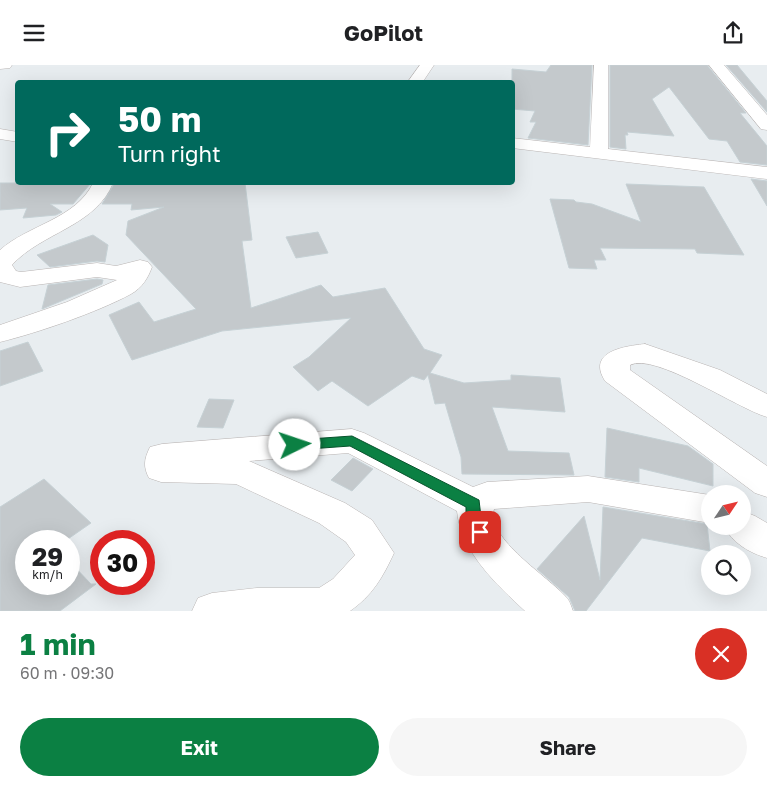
<!DOCTYPE html>
<html lang="en">
<head>
<meta charset="utf-8">
<style>
  :root { --surface:#fff; --page:#f6f6f6; --text:#202124; --muted:#757577; --accent:#0b8043 }
  body { margin:0; font-family:"Golos Text",sans-serif; background:var(--page); color:var(--text); height:100vh; display:flex; flex-direction:column; font-size:19px; white-space:nowrap }
  * { box-sizing:border-box; margin:0 }
  p { font-size:16px; color:var(--muted) }
  .icon { flex:none; width:28px; height:28px; fill:none; stroke:currentColor; stroke-width:2; stroke-linecap:round; stroke-linejoin:round }
  .map { position:relative; height:546px; overflow:hidden }
  .details { display:flex; flex-direction:column; background:var(--surface); flex:1 }
  .details>* { flex:none }
  .hud { position:absolute; left:15px; top:15px; width:500px; height:105px; border-radius:5px; box-shadow:0 5px 20px #0002; background:#00695c; color:#fff; overflow:hidden }
  .needle { width:32px; rotate:55deg }
  .tools { position:absolute; left:701px; top:420px; display:grid; gap:10px }
  .tools a { display:grid; place-items:center; width:50px; height:50px; border-radius:50%; background:var(--surface); box-shadow:0 5px 20px #0002; font-size:25px }
  .speed { position:absolute; left:15px; top:465px; display:flex; gap:10px; font-size:25px; font-weight:700; text-align:center }
  .speed>* { display:grid; place-content:center; width:65px; height:65px; border-radius:50%; background:var(--surface); box-shadow:0 5px 20px #0002; line-height:1 }
  .speed small { font-size:12px; font-weight:400 }
  .speed .limit { border:8px solid #d22; background:#fff; color:#111 }
  .pin { position:absolute; display:grid; place-items:center; width:42px; height:42px; color:#fff; margin:-21px; border-radius:10px; box-shadow:0 2px 8px #0006 }
  .me { position:absolute; width:55px; margin:-28px; rotate:86deg; stroke-linejoin:round; filter:drop-shadow(0 0 4px #0008) }
  .turn { display:flex; align-items:center; gap:18px; height:105px; padding:0 20px; font-size:22px }
  .turn .icon { width:65px; height:65px; stroke-width:2.5 }
  .turn b { display:block; font-size:35px; line-height:42px }
  .round { display:grid; place-items:center; flex:none; width:52px; height:52px; border-radius:26px; background:var(--page) }
  .overview { display:flex; align-items:center; justify-content:space-between; height:85px; padding:0 20px }
  h1 { font-size:30px; font-weight:700; line-height:38px; color:var(--accent) }
  .action { display:flex; gap:10px; margin-top:auto; padding:10px 20px }
  .action a { flex:1; height:58px; border-radius:30px; background:var(--accent); color:#fff; font-size:20px; font-weight:700; line-height:58px; text-align:center }
  .action a+a { background:var(--page); color:var(--text) }
  header { display:flex; justify-content:space-between; align-items:center; height:65px; padding:0 20px; background:var(--surface); font-size:22px; font-weight:700 }
  .map>svg:first-child { display:block }
  .building { fill:#c4c9cc; stroke:#c6d1d5 }
  .lines { fill:none; stroke-linecap:round; stroke-linejoin:round }
  .minor-casing { stroke:#b9b4b3; stroke-width:1 }
  .minor { fill:#fff; fill-rule:evenodd }
  .route { fill:#0b8043; stroke:#07532c }
</style>
</head>
<body>
<header><svg class="icon" aria-label="menu" viewBox="0 0 24 24"><path d="M4 6h16M4 12h16M4 18h16"/></svg>GoPilot<svg class="icon" aria-label="share" viewBox="0 0 24 24"><path d="M12 15V3M7 8l5-5 5 5M5 13v7h14v-7"/></svg></header>
<div class="map">
<svg width="767" height="546" viewBox="0 0 767 546">
  <rect width="100%" height="100%" fill="#e8edf0"/>
  <!-- building -->
  <g class="building">
    <polygon points="551,0 592,0 588,80 528,73 536,57 530,57 535,46 512,44 512,4 546,7"/>
    <polygon points="610,0 707,0 746,48 740,48 767,81 767,100 740,97 727,76 709,74 669,22 652,34 674,71 627,67 628,70 625,70 626,84 610,82"/>
    <polygon points="726,0 737,0 767,36 767,47"/>
    <polygon points="751,114 767,116 767,141"/>
    <polygon points="0,118 91,118 73,139 50,139 62,147 56,150 23,153 27,143 0,145"/>
    <polygon points="115,118 245,118 252,175 242,176 251,243 321,220 333,232 385,223 424,284 442,290 430,308 464,318 511,315 511,310 560,313 565,347 492,342 508,386 569,388 574,410 462,409 461,392 445,338 435,339 428,310 424,315 412,311 368,341 332,316 318,326 293,302 309,292 351,253 222,266 132,295 109,250 139,237 154,257 196,244 126,170 128,156 164,142 131,145 132,139 102,139"/>
    <polygon points="626,119 704,122 744,190 697,188 695,184 600,183 606,195 594,195 597,204 569,203 550,134 574,135 576,137 592,139 641,157"/>
    <polygon points="318,167 328,188 296,193 286,172"/>
    <polygon points="93,170 108,180 105,197 97,196 50,202 37,190"/>
    <polygon points="97,214 103,215 102,219 42,244 48,220"/>
    <polygon points="28,277 43,306 0,321 0,286"/>
    <polygon points="209,334 234,335 223,363 197,362"/>
    <polygon points="607,363 688,381 713,399 713,421 639,403 639,417 605,412"/>
    <polygon points="353,393 373,404 352,426 331,415"/>
    <polygon points="44,414 91,458 65,476 26,476 26,519 69,519 69,496 91,519 96,519 60,546 0,546 0,442"/>
    <polygon points="603,442 707,459 710,486 642,473 586,546 575,546 569,532 537,504 584,451 600,515"/>
  </g>
  <g class="lines">
    <!-- minor casing -->
    <g class="minor-casing">
      <g id="minor">
        <polygon points="0,0 12,0 10,3 0,4"/>
        <polygon points="420,0 434,0 422,18 407,18"/>
        <polygon points="594,0 608,0 608,84 767,102 767,114 512,83 512,73 590,82"/>
        <polygon points="709,0 724,0 767,50 767,65 761,64"/>
        <polygon points="0,64 18,67 18,77 0,74"/>
        <path d="M93,118H113C95,162 42,167 12,200L16,206L21,207L97,198L116,201L140,195L148,197L152,202C148,213 142,223 131,229C98,247 37,268 0,277V260L67,237L117,215L97,212L20,222L0,217V185C28,160 76,154 93,118Z"/>
        <path d="M645,279L720,305L767,329V352C738,344 655,287 630,300V305L767,401V432L755,428L605,316C586,286 626,281 645,279Z"/>
        <path d="M352,364L364,368L473,422L487,417L588,411L710,430V458L588,437L494,444C485,473 550,513 566,532C570,536 571,541 573,546H525C497,520 461,487 457,446L348,388L249,396L345,438L372,455L394,488C383,512 372,531 350,546H192L198,533L212,528L257,523H319L333,514L355,490L346,477L319,458L236,419L161,417L149,413C143,402 144,394 150,382L162,379Z"/>
        <path d="M742,446L755,451L767,458V493C750,488 732,478 724,461H742Z"/>
      </g>
    </g>
    <!-- minor -->
    <use href="#minor" class="minor"/>
  </g>
  <!-- route -->
  <polygon class="route" points="352,371 479,435 481,452 488,467 486,471 480,473 475,471 466,452 466,442 350,381 295,385 288,380 295,375"/>
</svg>
<div class="tools">
<a><svg class="needle" viewBox="-14 -14 28 28"><path d="M0-13l5 13h-10z" fill="#e53935"/><path d="M0 13l5-13h-10z" fill="#757577"/></svg></a>
<a><svg class="icon" aria-label="search" viewBox="0 0 24 24"><circle cx="10" cy="10" r="6"/><path d="M15 15l6 6"/></svg></a>
</div>
<div class="speed"><div>29<small>km/h</small></div><div class="limit">30</div></div>
<div class="pin" style="left:480px;top:467px;background:#d93025"><svg class="icon" aria-label="arrive" viewBox="0 0 24 24"><path d="M6 21V4h12l-3 4 3 4H6"/></svg></div>
<svg class="me" style="left:295px;top:380px" viewBox="-20 -20 40 40"><circle r="19" fill="#fff"/><path d="M0-13L10 11 0 6-10 11z" fill="#0b8043"/></svg>
<div class="hud">
<div class="turn"><svg class="icon" aria-label="right" viewBox="0 0 24 24"><path d="M7 20v-9h11M14 6l5 5-5 5"/></svg><div><b>50 m</b>Turn right</div></div>
</div>
</div>
<section class="details">
<div class="overview"><div><h1>1 min</h1><p>60 m · 09:30</p></div><a class="round" style="background:#d93025;color:#fff"><svg class="icon" aria-label="close" viewBox="0 0 24 24"><path d="M6 6l12 12M18 6L6 18"/></svg></a></div>
<div class="action"><a>Exit</a><a>Share</a></div>
</section>
</body>
</html>
